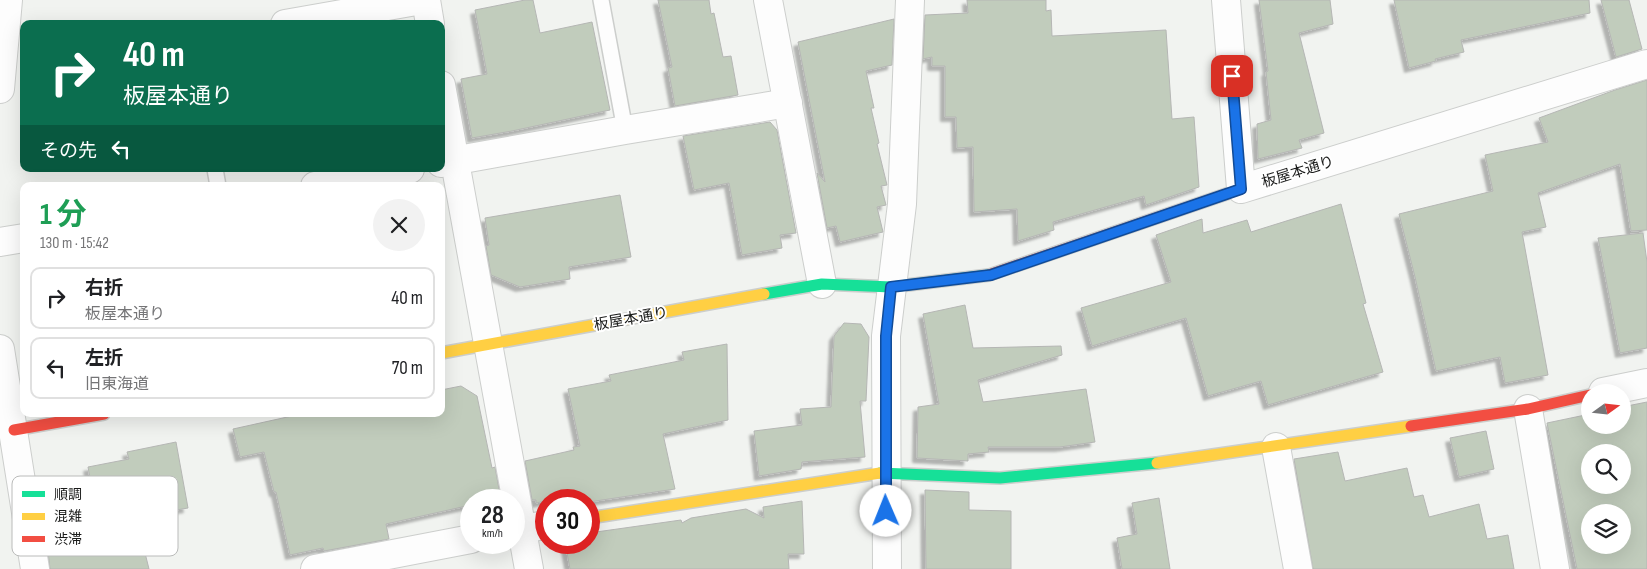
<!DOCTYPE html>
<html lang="ja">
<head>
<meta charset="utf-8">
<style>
  :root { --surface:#fff; --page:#f2f2f2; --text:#202124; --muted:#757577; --line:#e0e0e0 }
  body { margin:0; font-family:"Sofia Sans Condensed","Noto Sans JP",sans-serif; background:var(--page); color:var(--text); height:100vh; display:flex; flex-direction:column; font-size:19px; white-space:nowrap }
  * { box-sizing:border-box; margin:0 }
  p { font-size:16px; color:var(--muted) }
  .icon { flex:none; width:28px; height:28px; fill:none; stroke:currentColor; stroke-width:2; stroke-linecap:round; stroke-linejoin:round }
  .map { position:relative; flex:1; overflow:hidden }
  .panel { position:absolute; left:20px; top:182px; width:425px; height:235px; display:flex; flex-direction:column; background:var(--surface); border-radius:10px; box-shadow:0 5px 20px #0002 }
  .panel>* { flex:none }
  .hud { position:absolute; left:20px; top:20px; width:425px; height:152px; border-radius:10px; box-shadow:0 5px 20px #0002; background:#0b6e4f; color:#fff; overflow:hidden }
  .needle { width:32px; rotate:75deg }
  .tools { position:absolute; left:1581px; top:384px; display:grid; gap:10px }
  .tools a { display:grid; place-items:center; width:50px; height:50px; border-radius:50%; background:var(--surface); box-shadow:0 5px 20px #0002; font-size:25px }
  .speed { position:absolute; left:460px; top:489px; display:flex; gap:10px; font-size:25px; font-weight:700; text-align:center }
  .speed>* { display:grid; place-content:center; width:65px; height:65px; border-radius:50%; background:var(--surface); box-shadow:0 5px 20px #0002; line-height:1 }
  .speed small { font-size:12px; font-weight:400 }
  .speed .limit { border:8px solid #d22; background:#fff; color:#111 }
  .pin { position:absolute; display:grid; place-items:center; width:42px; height:42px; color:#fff; margin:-21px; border-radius:10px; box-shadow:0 2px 8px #0006 }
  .me { position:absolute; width:55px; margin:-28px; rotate:359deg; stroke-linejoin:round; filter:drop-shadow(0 0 4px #0008) }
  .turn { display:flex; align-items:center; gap:18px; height:105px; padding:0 20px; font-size:22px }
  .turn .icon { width:65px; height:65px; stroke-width:2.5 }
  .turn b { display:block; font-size:35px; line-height:42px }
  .then { display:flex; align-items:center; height:48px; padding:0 20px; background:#0003; gap:10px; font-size:19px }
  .round { display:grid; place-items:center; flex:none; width:52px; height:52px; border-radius:26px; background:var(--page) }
  .head { display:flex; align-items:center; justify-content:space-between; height:85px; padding:0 20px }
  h1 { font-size:30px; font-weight:700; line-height:38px; color:#1e9e55 }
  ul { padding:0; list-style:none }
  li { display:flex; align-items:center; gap:15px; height:62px; margin:0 10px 8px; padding:0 10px; border:2px solid var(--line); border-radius:10px }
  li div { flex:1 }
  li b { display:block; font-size:19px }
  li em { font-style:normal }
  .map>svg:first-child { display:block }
  .building { fill:#c1ccbc; stroke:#b5b6b4; fill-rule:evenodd; filter:url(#shadow) }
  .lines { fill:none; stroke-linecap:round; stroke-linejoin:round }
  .lane-casing { stroke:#cccecc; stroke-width:18 }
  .street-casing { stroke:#cccecc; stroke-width:30 }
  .fast-casing { stroke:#cccecc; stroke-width:14 }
  .slow-casing { stroke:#cccecc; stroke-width:14 }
  .jam-casing { stroke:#cccecc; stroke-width:14 }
  .lane { stroke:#fdfdfd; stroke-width:15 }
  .street { stroke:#fdfdfd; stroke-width:28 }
  .fast { stroke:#16e098; stroke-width:11 }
  .slow { stroke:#ffcf43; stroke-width:11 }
  .jam { stroke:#f24e42; stroke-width:11 }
  .route-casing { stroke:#114b97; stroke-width:12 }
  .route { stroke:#1a73e8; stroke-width:9 }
  .labels { text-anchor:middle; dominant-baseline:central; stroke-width:4; stroke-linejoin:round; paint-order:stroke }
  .street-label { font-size:15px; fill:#1a1b1a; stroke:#fff }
  .key { fill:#fff; stroke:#babbba; stroke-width:1 }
  .key-label { font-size:14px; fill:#1a1b1a }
</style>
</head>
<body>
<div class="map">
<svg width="1647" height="569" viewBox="0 0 1647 569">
  <defs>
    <filter id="shadow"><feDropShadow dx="-4.5" dy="4.5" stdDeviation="1" flood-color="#0004"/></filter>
  </defs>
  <rect width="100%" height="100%" fill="#f1f3f0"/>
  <!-- building -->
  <g class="building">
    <polygon points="525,0 533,0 540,33 592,22 610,110 512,131 472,138 461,79 487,74 475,10"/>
    <polygon points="658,0 709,0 711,14 714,13 723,57 731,56 738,95 675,106 668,68 672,67"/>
    <polygon points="967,0 1046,0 1046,11 1051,10 1052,36 1166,30 1172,119 1194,117 1199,187 1146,205 1144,196 1053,222 1054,230 1018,241 1017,209 974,212 973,147 957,148 956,117 945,117 945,66 932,66 932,57 923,59 925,15 968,13"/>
    <polygon points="1259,0 1330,0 1333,24 1299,33 1324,133 1299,140 1302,148 1258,159 1257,124 1271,120 1266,72 1268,71"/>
    <polygon points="1394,0 1589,0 1590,13 1461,40 1464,52 1435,59 1436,61 1409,68"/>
    <polygon points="1601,0 1629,0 1642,49 1616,57"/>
    <polygon points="894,19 892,65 866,71 874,108 871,108 879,143 877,144 887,185 881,186 886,205 877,207 883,232 840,242 836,226 827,228 817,173 825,182 798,42"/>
    <polygon points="1647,80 1647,230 1631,231 1620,164 1538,193 1546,227 1522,232 1548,375 1505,383 1500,357 1436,371 1415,277 1399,214 1493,191 1485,155 1548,142 1539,118 1615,90"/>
    <polygon points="770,122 777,130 796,233 780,235 782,248 742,255 729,183 694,190 683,136"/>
    <polygon points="620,195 631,257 569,267 570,279 520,287 491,275 486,246 489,245 485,218"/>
    <polygon points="1341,204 1366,303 1363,304 1383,372 1268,405 1261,381 1208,396 1186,318 1092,346 1081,308 1171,282 1156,235 1202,219 1203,233 1247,220 1251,232"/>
    <polygon points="1643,233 1647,262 1647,348 1620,353 1598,238"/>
    <polygon points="965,305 973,348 1061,346 1062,355 978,380 983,402 1086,389 1095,442 1060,447 988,447 989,452 968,454 968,461 917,458 918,407 939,404 923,314"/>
    <polygon points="844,323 861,324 869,337 866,401 860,401 865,457 802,462 801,469 759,476 754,431 802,425 800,409 831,407 834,336"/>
    <polygon points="727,344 728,420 663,434 675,489 589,502 589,500 555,499 536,503 536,500 532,500 525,461 574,450 573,447 580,446 568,389 611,381 609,375 684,360 682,352"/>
    <polygon points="461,386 477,396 492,468 495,467 501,500 471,500 471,505 386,524 389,539 324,551 323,548 290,555 276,492 274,492 264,452 240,457 233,429 301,414 441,414 441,390"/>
    <path d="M1647,402V569H1577L1547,423L1590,414V425H1622V407ZM1590,452H1622V485H1590ZM1590,512H1622V545H1590Z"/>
    <polygon points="1486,431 1494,469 1459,477 1450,438"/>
    <polygon points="176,442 188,508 136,517 149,569 50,569 48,551 102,540 88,467 129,459 127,452"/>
    <polygon points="1338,452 1345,481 1407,468 1414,497 1423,495 1429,517 1479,504 1487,539 1508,535 1514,569 1313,569 1294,459"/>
    <polygon points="925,490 969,492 969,510 1011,511 1011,569 926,569"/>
    <polygon points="1159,498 1170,569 1122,569 1117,538 1137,534 1132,503"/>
    <polygon points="802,501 804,554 788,554 789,569 570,569 565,542 589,542 589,533 681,520 682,523 691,518 746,509 764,518 763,507"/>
  </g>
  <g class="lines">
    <!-- lane casing -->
    <g class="lane-casing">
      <g id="lane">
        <polyline points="601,0 625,130"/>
        <polyline points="215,169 218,186"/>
      </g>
    </g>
    <!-- street casing -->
    <g class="street-casing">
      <g id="street">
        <polyline points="426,0 430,24"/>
        <polyline points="768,0 822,284"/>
        <polyline points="1226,0 1241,189 1647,64"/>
        <polyline points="285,24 422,0"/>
        <polyline points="441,85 529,569"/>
        <polyline points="0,89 8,0"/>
        <polyline points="441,163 625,130 788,103"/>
        <polyline points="315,186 410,169"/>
        <polyline points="0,242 24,238"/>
        <polyline points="0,349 35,569"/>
        <polyline points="1603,392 1647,383"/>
        <polyline points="1528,409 1555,569"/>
        <polyline points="1276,447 1298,569"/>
        <polyline points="514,530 546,525"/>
        <polyline points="315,569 471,539"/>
        <polyline points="887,569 886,336 902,204 910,0"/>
      </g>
    </g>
    <!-- fast casing -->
    <g class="fast-casing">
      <g id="fast">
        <polyline points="764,294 822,284 891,287 989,275"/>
        <polyline points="880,473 1000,478 1157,463"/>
      </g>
    </g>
    <!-- slow casing -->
    <g class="slow-casing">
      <g id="slow">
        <polyline points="441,353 764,294"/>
        <polyline points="1157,463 1411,426"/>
        <polyline points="589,518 880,473"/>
      </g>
    </g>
    <!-- jam casing -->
    <g class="jam-casing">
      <g id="jam">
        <polyline points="989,275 1241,189"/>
        <polyline points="1411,426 1528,409 1590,395"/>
        <polyline points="14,430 104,414"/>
      </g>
    </g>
    <!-- lane -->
    <use href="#lane" class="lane"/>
    <!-- street -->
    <use href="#street" class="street"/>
    <!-- fast -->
    <use href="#fast" class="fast"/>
    <!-- slow -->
    <use href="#slow" class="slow"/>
    <!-- jam -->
    <use href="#jam" class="jam"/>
  </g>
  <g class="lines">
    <!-- route casing -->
    <g class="route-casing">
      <polyline id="route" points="886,511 886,336 891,287 991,275 1241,189 1232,76"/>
    </g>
    <!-- route -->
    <use href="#route" class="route"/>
  </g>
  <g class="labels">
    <!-- street labels -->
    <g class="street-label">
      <text transform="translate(1298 172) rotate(-17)">板屋本通り</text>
      <text transform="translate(631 319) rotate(-10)">板屋本通り</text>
    </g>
  </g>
  <!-- legend -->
  <rect x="12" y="476" width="166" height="80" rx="8" class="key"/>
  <rect x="22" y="491" width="23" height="6" fill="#16e098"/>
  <rect x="22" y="513" width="23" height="7" fill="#ffcf43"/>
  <rect x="22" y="536" width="23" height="6" fill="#f24e42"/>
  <g class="key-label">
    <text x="54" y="499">順調</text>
    <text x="54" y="521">混雑</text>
    <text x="54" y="544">渋滞</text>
  </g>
</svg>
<div class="tools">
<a><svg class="needle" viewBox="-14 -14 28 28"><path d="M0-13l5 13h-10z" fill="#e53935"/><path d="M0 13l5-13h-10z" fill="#757577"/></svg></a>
<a><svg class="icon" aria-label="search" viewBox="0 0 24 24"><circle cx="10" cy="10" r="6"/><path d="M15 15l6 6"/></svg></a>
<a><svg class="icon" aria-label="layers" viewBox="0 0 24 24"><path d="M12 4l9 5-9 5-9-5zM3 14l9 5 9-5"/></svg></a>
</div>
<div class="speed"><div>28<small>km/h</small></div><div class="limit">30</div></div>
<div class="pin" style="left:1232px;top:76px;background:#d93025"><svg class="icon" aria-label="arrive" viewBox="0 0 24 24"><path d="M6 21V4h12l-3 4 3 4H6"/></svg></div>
<svg class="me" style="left:886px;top:511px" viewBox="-20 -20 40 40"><circle r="19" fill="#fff"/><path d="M0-13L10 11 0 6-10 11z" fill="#1a73e8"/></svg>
<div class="hud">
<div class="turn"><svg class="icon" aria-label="right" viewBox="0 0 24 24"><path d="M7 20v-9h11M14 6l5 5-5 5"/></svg><div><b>40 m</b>板屋本通り</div></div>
<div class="then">その先<svg class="icon" aria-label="left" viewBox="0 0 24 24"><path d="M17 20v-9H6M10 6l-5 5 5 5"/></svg></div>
</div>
<section class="panel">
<div class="head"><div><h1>1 分</h1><p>130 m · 15:42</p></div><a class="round"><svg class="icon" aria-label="close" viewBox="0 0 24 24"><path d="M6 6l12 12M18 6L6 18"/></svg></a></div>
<ul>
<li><svg class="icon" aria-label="right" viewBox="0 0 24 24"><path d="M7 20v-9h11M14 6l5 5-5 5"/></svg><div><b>右折</b><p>板屋本通り</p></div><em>40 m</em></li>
<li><svg class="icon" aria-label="left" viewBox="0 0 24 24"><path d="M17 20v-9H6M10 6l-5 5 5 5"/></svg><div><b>左折</b><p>旧東海道</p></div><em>70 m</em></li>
</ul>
</section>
</div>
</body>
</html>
